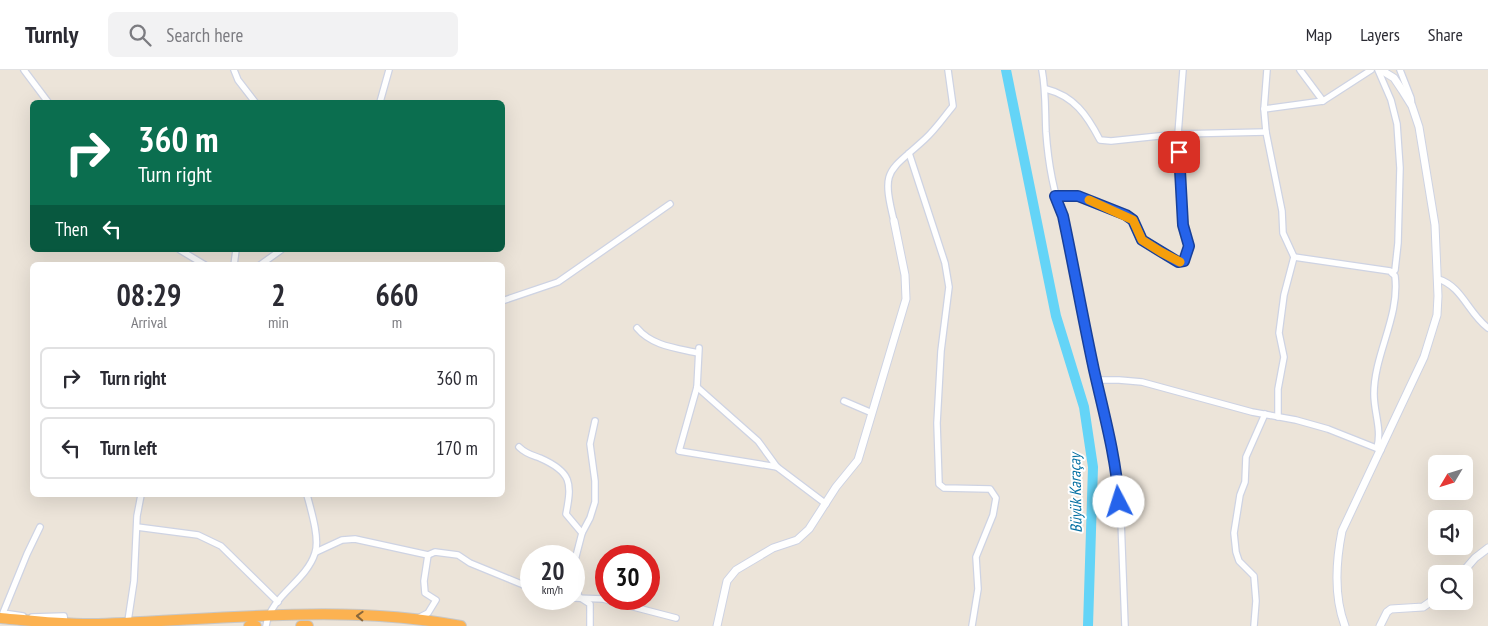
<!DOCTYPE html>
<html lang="en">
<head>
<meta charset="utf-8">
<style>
  :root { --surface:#fff; --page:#f2f2f3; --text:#2b2b33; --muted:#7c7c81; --line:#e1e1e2 }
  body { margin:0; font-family:"PT Sans Narrow",sans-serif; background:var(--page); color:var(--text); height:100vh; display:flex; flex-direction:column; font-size:19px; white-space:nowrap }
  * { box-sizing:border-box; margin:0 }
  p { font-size:16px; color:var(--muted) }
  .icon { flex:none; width:28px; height:28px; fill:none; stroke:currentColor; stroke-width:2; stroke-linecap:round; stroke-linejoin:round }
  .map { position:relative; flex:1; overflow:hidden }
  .side { position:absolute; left:30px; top:192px; width:475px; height:235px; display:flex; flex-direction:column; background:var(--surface); border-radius:8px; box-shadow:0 5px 20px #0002 }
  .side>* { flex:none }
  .banner { position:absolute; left:30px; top:30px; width:475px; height:152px; border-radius:8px; box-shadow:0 5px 20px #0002; background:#0b6e4f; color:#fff; overflow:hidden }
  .needle { width:32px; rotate:232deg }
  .buttons { position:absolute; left:1428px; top:385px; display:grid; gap:10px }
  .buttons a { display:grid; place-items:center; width:45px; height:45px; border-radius:8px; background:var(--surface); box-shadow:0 5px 20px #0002; font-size:25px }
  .speed { position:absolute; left:520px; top:475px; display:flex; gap:10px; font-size:25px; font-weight:700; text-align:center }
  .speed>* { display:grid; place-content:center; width:65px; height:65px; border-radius:50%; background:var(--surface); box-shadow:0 5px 20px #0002; line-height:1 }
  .speed small { font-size:12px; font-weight:400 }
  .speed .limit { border:8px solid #d22; background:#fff; color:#111 }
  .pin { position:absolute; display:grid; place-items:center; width:42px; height:42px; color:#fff; margin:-21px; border-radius:10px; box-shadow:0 2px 8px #0006 }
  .me { position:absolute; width:55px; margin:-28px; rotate:355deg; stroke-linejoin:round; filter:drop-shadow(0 0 4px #0008) }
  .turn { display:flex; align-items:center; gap:18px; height:105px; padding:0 25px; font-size:22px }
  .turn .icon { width:65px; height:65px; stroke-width:2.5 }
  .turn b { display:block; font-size:35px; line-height:42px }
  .then { display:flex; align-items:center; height:48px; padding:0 25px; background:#0003; gap:10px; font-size:19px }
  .eta { display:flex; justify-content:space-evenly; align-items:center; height:85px; text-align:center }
  .eta b { font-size:30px; font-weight:600; line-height:35px }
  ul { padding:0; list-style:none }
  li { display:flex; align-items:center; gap:15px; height:62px; margin:0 10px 8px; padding:0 15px; border:2px solid var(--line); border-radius:8px }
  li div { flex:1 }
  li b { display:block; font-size:19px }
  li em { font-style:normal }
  header { display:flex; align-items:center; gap:30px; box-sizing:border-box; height:70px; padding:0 25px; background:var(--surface); border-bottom:1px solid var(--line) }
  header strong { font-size:24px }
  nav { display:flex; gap:28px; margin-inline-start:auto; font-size:18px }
  .search { width:350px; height:45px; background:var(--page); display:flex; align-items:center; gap:12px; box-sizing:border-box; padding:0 18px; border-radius:8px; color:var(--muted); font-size:19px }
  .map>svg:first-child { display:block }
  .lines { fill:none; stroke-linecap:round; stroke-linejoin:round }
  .river { stroke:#64d4f7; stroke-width:10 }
  .minor-casing { stroke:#ced3e3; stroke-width:8 }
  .tertiary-casing { stroke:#ced3e3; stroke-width:9 }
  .trunk-casing { stroke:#c7c7c7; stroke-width:12 }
  .minor { stroke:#fff; stroke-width:5.5 }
  .tertiary { stroke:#fff; stroke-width:7 }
  .trunk { stroke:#fcb251; stroke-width:10 }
  .oneway { stroke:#88673b }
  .route-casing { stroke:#184099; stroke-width:12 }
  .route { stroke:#2563eb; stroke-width:9 }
  .slow { stroke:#f59e0b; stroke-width:9 }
  .labels { text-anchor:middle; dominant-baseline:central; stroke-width:4; stroke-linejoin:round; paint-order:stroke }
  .water-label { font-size:16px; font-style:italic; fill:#0470a2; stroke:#fff }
</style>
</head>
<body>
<header>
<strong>Turnly</strong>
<div class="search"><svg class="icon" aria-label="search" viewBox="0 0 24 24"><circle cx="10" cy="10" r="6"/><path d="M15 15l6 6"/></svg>Search here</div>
<nav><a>Map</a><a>Layers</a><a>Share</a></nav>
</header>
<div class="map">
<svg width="1488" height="556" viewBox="0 0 1488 556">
  <rect width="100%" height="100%" fill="#ece4d9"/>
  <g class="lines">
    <!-- river -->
    <polyline class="river" points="1006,0 1056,246 1084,337 1093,397 1088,556"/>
    <!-- minor casing -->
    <g class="minor-casing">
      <g id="minor">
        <polyline points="24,0 48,32"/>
        <polyline points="234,0 238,10 255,32"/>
        <path d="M1042,0C1046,21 1045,41 1046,62C1048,90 1053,121 1063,147L1094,300L1115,390L1121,450L1125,556"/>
        <polyline points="1267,0 1264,39 1266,62 1282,141 1283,163 1294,187 1284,225 1279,263 1284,287 1278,319 1278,347"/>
        <polyline points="1300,0 1323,31"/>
        <polyline points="1378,0 1391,30 1397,54 1400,98 1398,173 1395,200 1392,203"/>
        <polyline points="1400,0 1411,28 1412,36"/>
        <path d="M1046,19C1074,26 1087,45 1100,70L1111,71L1178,64L1266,62"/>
        <polyline points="380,32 389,0"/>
        <polyline points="1264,39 1323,31 1371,0"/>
        <polyline points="909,83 945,193 949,217 941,281 937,353 939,414 944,418 990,419 996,428 993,445 976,487 978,519 972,556"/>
        <polyline points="1055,126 1078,126 1126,145 1133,150 1142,170 1178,192 1184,191 1189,176 1183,155 1178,64 1183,0"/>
        <path d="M894,151C881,98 888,103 925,69C935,60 944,47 953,36L948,0"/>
        <polyline points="180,180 205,195"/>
        <path d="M1294,187L1390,201L1395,206C1400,247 1374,284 1374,324C1374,343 1382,359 1377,378"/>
        <polyline points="234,195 236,180"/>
        <polyline points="260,195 281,180"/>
        <path d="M1438,209C1462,216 1468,243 1488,258"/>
        <polyline points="502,231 558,212 670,134"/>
        <path d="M637,258C652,276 676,278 698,283"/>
        <polyline points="699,278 697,317 679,381 777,397"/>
        <polyline points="1097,310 1119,310 1142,312 1252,342 1296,350 1328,359 1381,380"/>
        <polyline points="697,317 758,371 777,397 826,434"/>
        <polyline points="844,331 872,343"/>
        <path d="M519,377C526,384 532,385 540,388C572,402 572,413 566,444L582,463L574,494"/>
        <polyline points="137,457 198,465 221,476 278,532"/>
        <polyline points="582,463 590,448 595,432 595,411 590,374 595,351"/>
        <polyline points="316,482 342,470 355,469 428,485 435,482 458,485 470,493 531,518"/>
        <polyline points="574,511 579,527 590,534 590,556"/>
        <polyline points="574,528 603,529 676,548"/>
        <polyline points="23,546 3,543 27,484 40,457"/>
        <polyline points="32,547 64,546 65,553"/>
        <polyline points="418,548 428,543 436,530 425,523 424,511 428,485"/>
        <polyline points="128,551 134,511 137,446 141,425"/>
        <path d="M266,556C270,526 306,512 315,483C320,469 311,440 307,425"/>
        <polyline points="1254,556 1256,531 1254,506 1239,491 1236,482 1234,463 1240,425 1245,412 1246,387 1265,344"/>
      </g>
    </g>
    <!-- tertiary casing -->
    <g class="tertiary-casing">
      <g id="tertiary">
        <polyline points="1461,504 1475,488 1488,478"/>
        <polyline points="717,556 727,511 736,500 773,478 797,470 809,459 836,417 858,390 906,229 905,205 894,151"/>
        <path d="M1345,556C1334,527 1336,491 1342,461L1424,287L1437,245L1438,226L1435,155L1419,57L1412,36L1402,20L1394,8L1381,0"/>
        <polyline points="1380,556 1387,542 1391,539 1423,537 1436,528"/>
      </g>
    </g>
    <!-- trunk casing -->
    <g class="trunk-casing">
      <g id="trunk">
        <path d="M0,548C32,551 66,555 98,554C218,550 342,533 461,556"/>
        <polyline points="249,556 256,556"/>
        <polyline points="301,556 308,556"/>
      </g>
    </g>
    <!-- minor -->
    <use href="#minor" class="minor"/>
    <!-- tertiary -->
    <use href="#tertiary" class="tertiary"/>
    <!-- trunk -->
    <use href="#trunk" class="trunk"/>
  </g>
  <!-- one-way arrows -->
  <defs><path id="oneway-chevron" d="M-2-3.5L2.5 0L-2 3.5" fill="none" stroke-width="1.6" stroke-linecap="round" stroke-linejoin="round" transform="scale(1.25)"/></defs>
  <use class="oneway" href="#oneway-chevron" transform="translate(360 546) rotate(-178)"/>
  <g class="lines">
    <!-- route casing -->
    <g class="route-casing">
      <path id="route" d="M1119,432C1116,387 1104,344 1094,300C1083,249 1074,198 1063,146L1055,126H1078L1126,145L1133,150L1142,170L1178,192L1184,191L1189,176L1183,155L1179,82"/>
    </g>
    <!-- route -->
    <use href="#route" class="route"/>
    <!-- slow -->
    <polyline class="slow" points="1089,130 1133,150 1142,170 1161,182 1180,192"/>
  </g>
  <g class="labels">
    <!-- water labels -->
    <g class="water-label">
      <text transform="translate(1075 423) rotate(-91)">Büyük Karaçay</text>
    </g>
  </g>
</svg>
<div class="buttons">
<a><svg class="needle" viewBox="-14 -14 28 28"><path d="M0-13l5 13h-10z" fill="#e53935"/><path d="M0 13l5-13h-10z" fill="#7c7c81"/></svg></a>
<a><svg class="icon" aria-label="sound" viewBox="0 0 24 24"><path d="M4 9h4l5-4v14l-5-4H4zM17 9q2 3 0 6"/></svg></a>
<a><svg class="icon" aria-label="search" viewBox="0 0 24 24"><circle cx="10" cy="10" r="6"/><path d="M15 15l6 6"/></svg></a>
</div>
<div class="speed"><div>20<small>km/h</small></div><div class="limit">30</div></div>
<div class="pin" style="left:1179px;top:82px;background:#d93025"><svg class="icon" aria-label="arrive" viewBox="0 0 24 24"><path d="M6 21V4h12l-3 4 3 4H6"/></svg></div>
<svg class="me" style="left:1119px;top:432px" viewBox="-20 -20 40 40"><circle r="19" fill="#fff"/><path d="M0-13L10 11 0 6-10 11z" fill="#2563eb"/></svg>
<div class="banner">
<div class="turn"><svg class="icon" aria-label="right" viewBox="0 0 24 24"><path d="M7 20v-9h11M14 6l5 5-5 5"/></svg><div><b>360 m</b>Turn right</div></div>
<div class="then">Then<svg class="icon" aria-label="left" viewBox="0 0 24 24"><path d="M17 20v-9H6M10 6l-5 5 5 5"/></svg></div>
</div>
<section class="side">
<div class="eta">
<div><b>08:29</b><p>Arrival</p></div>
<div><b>2</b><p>min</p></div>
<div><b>660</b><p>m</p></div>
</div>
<ul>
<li><svg class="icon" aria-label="right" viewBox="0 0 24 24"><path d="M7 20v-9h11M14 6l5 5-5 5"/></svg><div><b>Turn right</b></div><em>360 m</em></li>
<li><svg class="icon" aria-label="left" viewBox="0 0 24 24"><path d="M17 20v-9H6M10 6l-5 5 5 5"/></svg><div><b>Turn left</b></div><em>170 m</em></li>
</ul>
</section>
</div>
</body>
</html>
